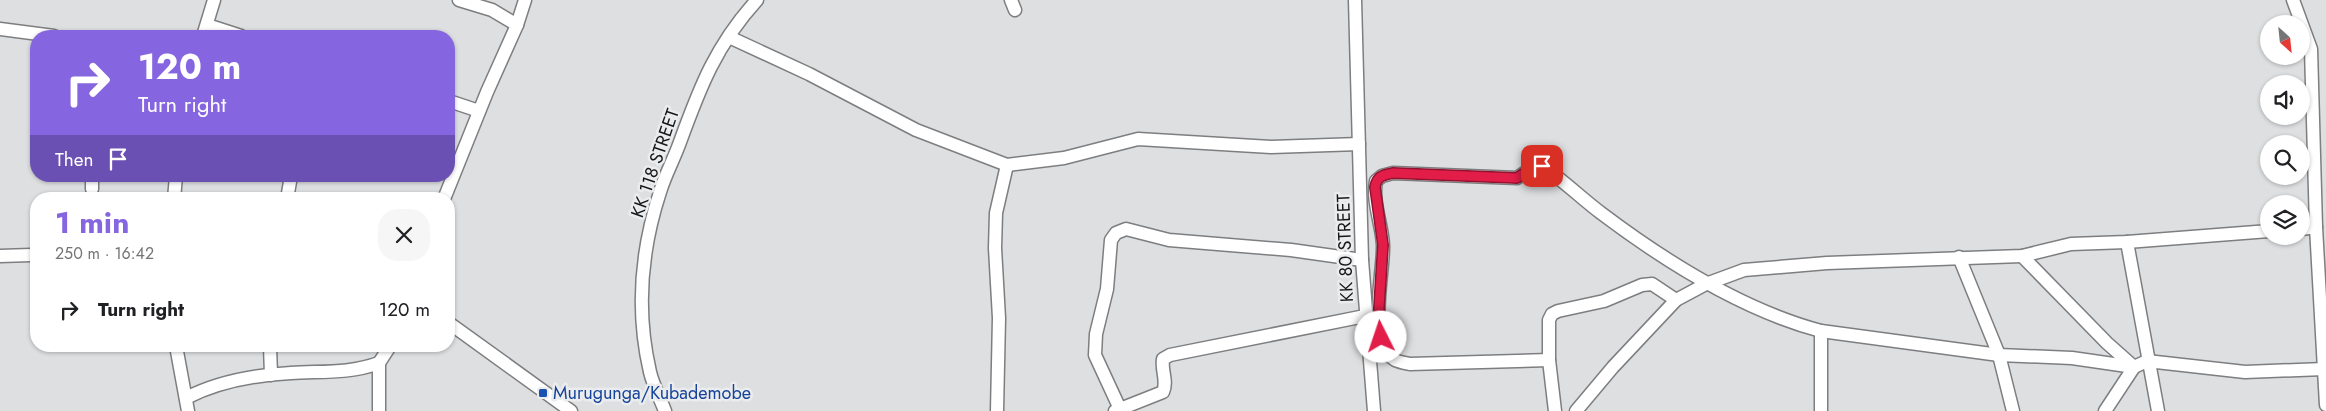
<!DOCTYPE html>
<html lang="en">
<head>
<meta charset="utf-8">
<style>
  :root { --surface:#fff; --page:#f6f6f6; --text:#202124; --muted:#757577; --accent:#8665e0 }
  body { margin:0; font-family:Jost,sans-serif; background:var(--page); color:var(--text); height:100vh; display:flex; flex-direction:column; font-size:19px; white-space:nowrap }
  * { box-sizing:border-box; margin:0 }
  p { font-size:16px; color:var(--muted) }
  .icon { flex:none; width:28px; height:28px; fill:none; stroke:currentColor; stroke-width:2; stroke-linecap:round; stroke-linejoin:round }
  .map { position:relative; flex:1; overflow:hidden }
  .details { position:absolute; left:30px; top:192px; width:425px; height:160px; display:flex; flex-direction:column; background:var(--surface); border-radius:20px; box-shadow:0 1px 4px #0004 }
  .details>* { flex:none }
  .hud { position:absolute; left:30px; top:30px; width:425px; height:152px; border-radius:20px; box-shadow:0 1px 4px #0004; background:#8665e0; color:#fff; overflow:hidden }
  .needle { width:32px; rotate:153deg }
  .fabs { position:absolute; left:2260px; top:15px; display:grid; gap:10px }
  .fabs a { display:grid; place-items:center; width:50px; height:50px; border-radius:50%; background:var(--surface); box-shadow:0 1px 4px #0004; font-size:25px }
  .pin { position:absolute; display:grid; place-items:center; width:42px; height:42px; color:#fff; margin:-21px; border-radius:10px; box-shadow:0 2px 8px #0006 }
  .me { position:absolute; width:55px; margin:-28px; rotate:356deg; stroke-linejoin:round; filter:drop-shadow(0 0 4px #0008) }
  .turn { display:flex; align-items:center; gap:18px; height:105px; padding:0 25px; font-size:22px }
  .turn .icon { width:65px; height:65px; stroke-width:2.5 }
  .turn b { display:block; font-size:35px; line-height:42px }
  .then { display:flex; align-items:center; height:48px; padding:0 25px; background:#0003; gap:10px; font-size:19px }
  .round { display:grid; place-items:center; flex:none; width:52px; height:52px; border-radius:20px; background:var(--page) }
  .head { display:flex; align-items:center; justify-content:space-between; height:85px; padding:0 25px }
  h1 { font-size:30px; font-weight:700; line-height:38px; color:var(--accent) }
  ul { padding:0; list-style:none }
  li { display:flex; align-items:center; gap:15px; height:65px; padding:0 25px }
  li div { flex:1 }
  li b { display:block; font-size:19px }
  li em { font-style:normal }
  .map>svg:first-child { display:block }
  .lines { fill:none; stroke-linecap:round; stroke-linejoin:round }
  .minor-casing { stroke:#7d7e80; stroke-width:15 }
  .minor { stroke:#fff; stroke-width:12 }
  .route-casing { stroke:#92132f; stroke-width:12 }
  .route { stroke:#e11d48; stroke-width:9 }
  .transit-dot { fill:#1a4fb4; stroke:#ebecee; stroke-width:2 }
  .labels { text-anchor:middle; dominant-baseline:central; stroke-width:5; stroke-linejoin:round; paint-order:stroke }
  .street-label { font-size:18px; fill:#141515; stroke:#ebecee }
  .transit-label { font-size:18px; fill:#164399; stroke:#ebecee; text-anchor:start }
</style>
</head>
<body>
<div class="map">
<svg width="2326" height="411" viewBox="0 0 2326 411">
  <rect width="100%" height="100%" fill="#dedfe1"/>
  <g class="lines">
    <!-- minor casing -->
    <g class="minor-casing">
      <g id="minor">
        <polyline points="459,0 492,10 517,25"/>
        <polyline points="1011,0 1015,10"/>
        <polyline points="1355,0 1362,260 1374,411"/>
        <polyline points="2293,0 2311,49 2316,227"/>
        <polyline points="207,25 241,36"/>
        <polyline points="0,29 54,36"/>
        <polyline points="203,36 214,0"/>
        <polyline points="729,37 809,74 916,130 1007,165 1064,158 1138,139 1271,147 1359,144"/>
        <polyline points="449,101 479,111"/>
        <polyline points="92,189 92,176"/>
        <polyline points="174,199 176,176"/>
        <polyline points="287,199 291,176"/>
        <polyline points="444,199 487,92 517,25 525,0"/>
        <polyline points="2301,229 2316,227 2326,405"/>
        <polyline points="2127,242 2158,411"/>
        <polyline points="0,256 31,255"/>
        <polyline points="2022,256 2107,343 2134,367 2105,411"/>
        <polyline points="1959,257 1999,355 2013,411"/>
        <polyline points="449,323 571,411"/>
        <polyline points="1821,331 1821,411"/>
        <polyline points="176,346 188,411"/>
        <polyline points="270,346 271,375"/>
        <path d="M1549,360L1410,364C1405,363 1399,362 1395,360C1366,342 1384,273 1383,245C1382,224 1372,202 1376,181L1382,176L1393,173L1517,178L1536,165L1542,166C1563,180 1581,198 1601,213C1666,262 1742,310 1821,331L1999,355L2072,358L2134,367L2147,361L2245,372L2324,369"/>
        <path d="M186,398C219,381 254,375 291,373C321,371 349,374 379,363"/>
        <polyline points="1120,409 1095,355 1096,334 1107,289 1111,240 1116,233 1126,229 1169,240 1291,250 1362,260"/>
        <polyline points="379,411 379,363 390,346"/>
        <path d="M665,411C660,398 653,385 650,372C636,312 641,250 660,192C665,175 674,159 680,142C700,87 716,45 757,0"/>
        <polyline points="997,411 999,318 995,248 996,213 1007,165"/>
        <path d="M1115,411L1163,392C1168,381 1161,371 1163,359L1170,355L1365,316"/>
        <polyline points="1555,411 1549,360 1549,320 1552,314 1558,311 1604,301 1642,285 1652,284 1676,300"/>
        <polyline points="1576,411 1613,367 1676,300 1706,284 1744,270 1827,263 2022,256 2071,244 2127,242 2269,231"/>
      </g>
    </g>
    <!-- minor -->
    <use href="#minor" class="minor"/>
  </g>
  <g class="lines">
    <!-- route casing -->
    <g class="route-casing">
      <path id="route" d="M1381,337L1379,308L1383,245L1375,187C1377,176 1383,175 1393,173L1517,178L1536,165L1542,166"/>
    </g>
    <!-- route -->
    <use href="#route" class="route"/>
  </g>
  <!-- markers -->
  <rect class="transit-dot" x="538" y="388" width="10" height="10" rx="2.5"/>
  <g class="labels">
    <!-- street labels -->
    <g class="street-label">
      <text transform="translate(655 163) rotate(-71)">KK 118 STREET</text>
      <text transform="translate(1345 248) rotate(-92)">KK 80 STREET</text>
    </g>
    <!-- transit labels -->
    <g class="transit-label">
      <text x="553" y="393">Murugunga/Kubademobe</text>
    </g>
  </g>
</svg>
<div class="fabs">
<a><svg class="needle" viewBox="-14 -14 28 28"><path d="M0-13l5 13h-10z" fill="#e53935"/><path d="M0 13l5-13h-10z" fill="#757577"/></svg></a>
<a><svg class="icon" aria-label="sound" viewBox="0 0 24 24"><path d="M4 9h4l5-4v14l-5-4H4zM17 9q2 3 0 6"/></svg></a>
<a><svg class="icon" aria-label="search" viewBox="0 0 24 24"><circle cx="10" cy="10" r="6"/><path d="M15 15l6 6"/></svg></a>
<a><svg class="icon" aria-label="layers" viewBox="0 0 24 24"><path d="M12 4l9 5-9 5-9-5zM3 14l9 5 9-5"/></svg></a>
</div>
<div class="pin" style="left:1542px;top:166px;background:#d93025"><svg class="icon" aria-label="arrive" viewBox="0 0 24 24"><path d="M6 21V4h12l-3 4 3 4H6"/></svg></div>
<svg class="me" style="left:1381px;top:337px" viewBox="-20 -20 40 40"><circle r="19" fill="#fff"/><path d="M0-13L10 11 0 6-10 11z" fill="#e11d48"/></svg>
<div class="hud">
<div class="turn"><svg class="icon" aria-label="right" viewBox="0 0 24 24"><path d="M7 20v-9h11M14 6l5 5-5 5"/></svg><div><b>120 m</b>Turn right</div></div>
<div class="then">Then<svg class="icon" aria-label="arrive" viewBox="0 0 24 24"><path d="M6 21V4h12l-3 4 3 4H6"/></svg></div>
</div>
<section class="details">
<div class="head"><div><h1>1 min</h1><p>250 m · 16:42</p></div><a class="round"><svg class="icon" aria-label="close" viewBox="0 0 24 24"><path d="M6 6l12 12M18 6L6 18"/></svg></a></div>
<ul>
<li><svg class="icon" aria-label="right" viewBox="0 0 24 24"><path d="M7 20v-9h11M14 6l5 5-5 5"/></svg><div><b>Turn right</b></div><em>120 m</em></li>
</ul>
</section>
</div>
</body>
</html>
